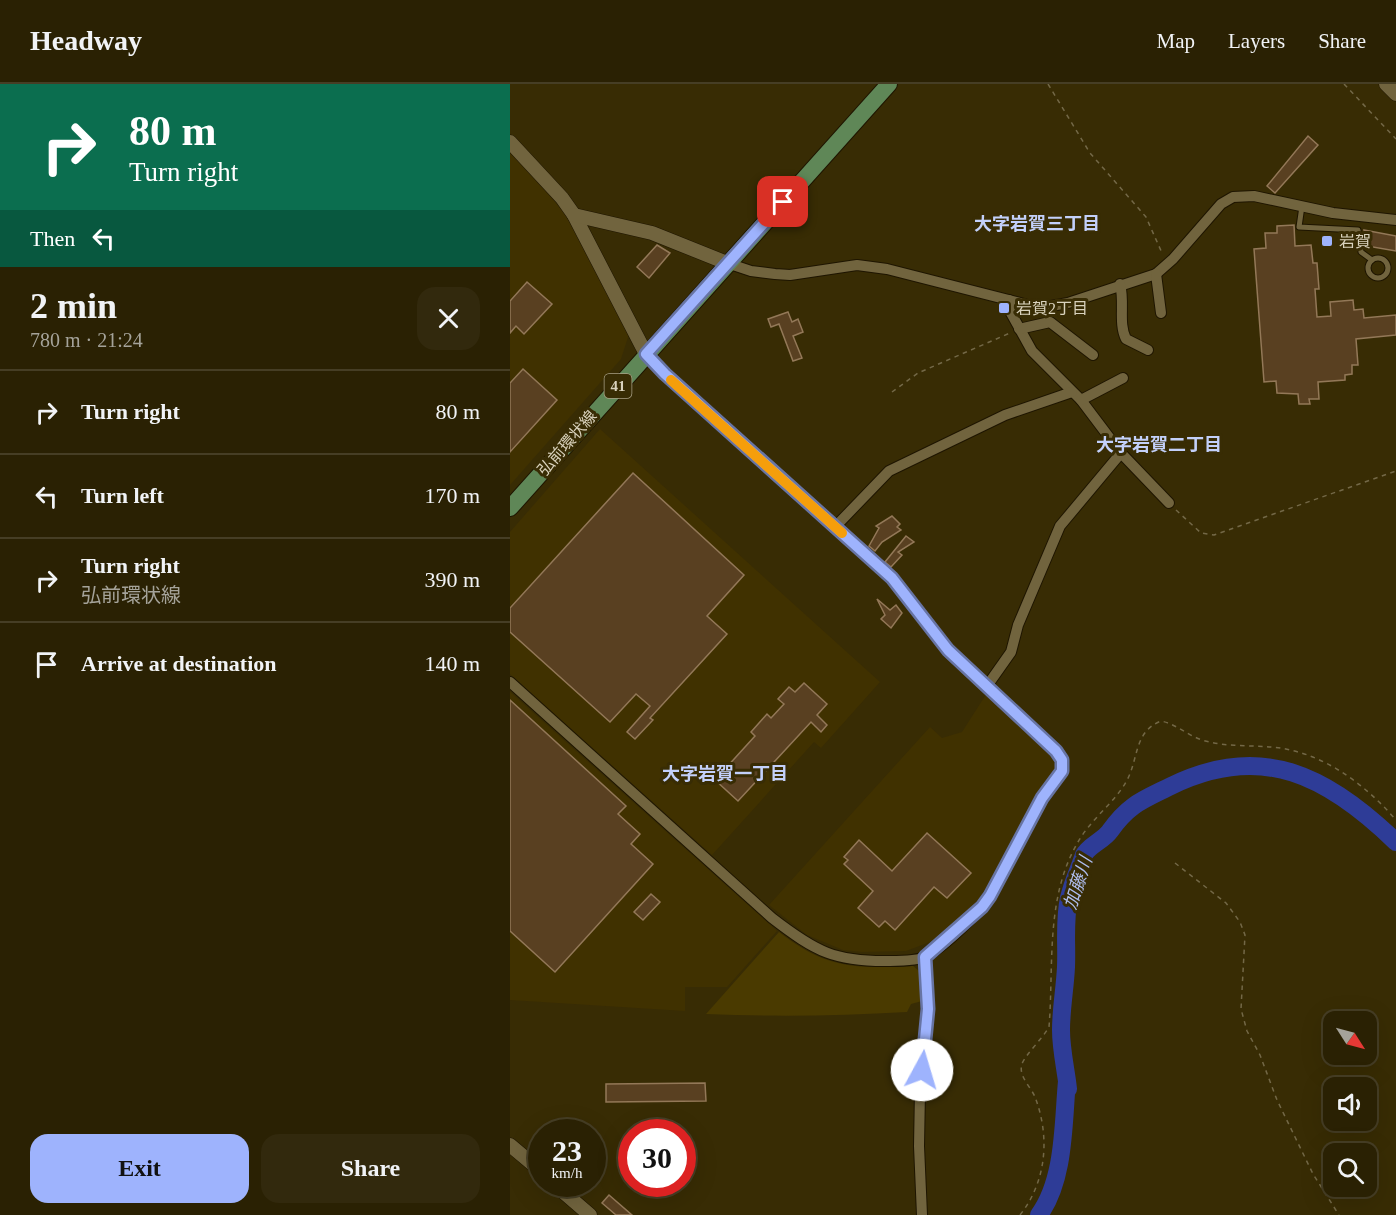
<!DOCTYPE html>
<html lang="en">
<head>
<meta charset="utf-8">
<style>
  :root { --surface:#2a2103; --page:#32290d; --text:#f1f3f6; --muted:#a5a39a; --line:#463e25; --accent:#9eb3fd }
  body { margin:0; font-family:"Times New Roman","Noto Sans JP",serif; background:var(--page); color:var(--text); height:100vh; display:flex; flex-direction:column; font-size:22px; white-space:nowrap }
  * { box-sizing:border-box; margin:0 }
  p { font-size:20px; color:var(--muted) }
  .icon { flex:none; width:33px; height:33px; fill:none; stroke:currentColor; stroke-width:2; stroke-linecap:round; stroke-linejoin:round }
  .map { position:relative; flex:1; overflow:hidden }
  .sheet { display:flex; flex-direction:column; background:var(--surface); width:510px }
  .sheet>* { flex:none }
  .hud { background:#0b6e4f; color:#fff; overflow:hidden }
  .needle { width:39px; rotate:126deg }
  .fabs { position:absolute; left:813px; top:927px; display:grid; gap:12px }
  .fabs a { display:grid; place-items:center; width:54px; height:54px; border-radius:12px; background:var(--surface); box-shadow:0 6px 24px #0002,0 0 0 2px var(--line); font-size:30px }
  .speed { position:absolute; left:18px; top:1035px; display:flex; gap:12px; font-size:30px; font-weight:700; text-align:center }
  .speed>* { display:grid; place-content:center; width:78px; height:78px; border-radius:50%; background:var(--surface); box-shadow:0 6px 24px #0002,0 0 0 2px var(--line); line-height:1 }
  .speed small { font-size:15px; font-weight:400 }
  .speed .limit { border:9px solid #d22; background:#fff; color:#111 }
  .pin { position:absolute; display:grid; place-items:center; width:51px; height:51px; color:#fff; margin:-26px; border-radius:12px; box-shadow:0 3px 9px #0006 }
  .me { position:absolute; width:66px; margin:-33px; rotate:6deg; stroke-linejoin:round; filter:drop-shadow(0 0 4px #0008) }
  .turn { display:flex; align-items:center; gap:21px; height:126px; padding:0 30px; font-size:27px }
  .turn .icon { width:78px; height:78px; stroke-width:2.5 }
  .turn b { display:block; font-size:42px; line-height:51px }
  .then { display:flex; align-items:center; height:57px; padding:0 30px; background:#0003; gap:12px; font-size:22px }
  .round { display:grid; place-items:center; flex:none; width:63px; height:63px; border-radius:18px; background:var(--page) }
  .head { display:flex; align-items:center; justify-content:space-between; height:102px; padding:0 30px }
  h1 { font-size:36px; font-weight:600; line-height:45px }
  .primary-button { display:flex; gap:12px; margin-top:auto; padding:12px 30px }
  .primary-button a { flex:1; height:69px; border-radius:18px; background:var(--accent); color:#111; font-size:24px; font-weight:600; line-height:69px; text-align:center }
  .primary-button a+a { background:var(--page); color:var(--text) }
  ul { padding:0; list-style:none }
  li { display:flex; align-items:center; gap:18px; height:84px; padding:0 30px; border-top:2px solid var(--line) }
  li div { flex:1 }
  li b { display:block; font-size:22px }
  li em { font-style:normal }
  header { display:flex; align-items:center; gap:36px; box-sizing:border-box; height:84px; padding:0 30px; background:var(--surface); border-bottom:2px solid var(--line) }
  header strong { font-size:28px }
  nav { display:flex; gap:33px; margin-inline-start:auto; font-size:21px }
  main { display:flex; flex:1; min-height:0 }
  .map>svg:first-child { display:block }
  .built { fill:#403100 }
  .green { fill:#4a3a00 }
  .lines { fill:none; stroke-linecap:round; stroke-linejoin:round }
  .river { stroke:#2e3c97; stroke-width:18 }
  .building { fill:#594021; stroke:#937858; stroke-width:1.5 }
  .service-casing { stroke:#1e1500; stroke-width:7 }
  .minor-casing { stroke:#1e1500; stroke-width:12 }
  .tertiary-casing { stroke:#1e1500; stroke-width:15 }
  .primary-casing { stroke:#1e1500; stroke-width:18 }
  .path { stroke:#736847; stroke-width:1.5; stroke-dasharray:4.5 4.5; stroke-linecap:butt }
  .service { stroke:#71643e; stroke-width:5 }
  .minor { stroke:#71643e; stroke-width:10 }
  .tertiary { stroke:#71643e; stroke-width:14 }
  .primary { stroke:#5f8757; stroke-width:16 }
  .route-casing { stroke:#6774a4; stroke-width:15 }
  .route { stroke:#9eb3fd; stroke-width:10 }
  .slow { stroke:#f59e0b; stroke-width:10 }
  .poi-dot { fill:#9eb3fd; stroke:#382c04; stroke-width:2 }
  .labels { text-anchor:middle; dominant-baseline:central; stroke-width:6; stroke-linejoin:round; paint-order:stroke }
  .shield { fill:#382c04; stroke:#a9a086; stroke-width:1.5 }
  .shield-label { font-size:15px; font-weight:bold; fill:#d9d2bd }
  .poi-label { font-size:16px; fill:#d9d2bd; stroke:#382c04; text-anchor:start }
  .street-label { font-size:16px; fill:#d9d2bd; stroke:#382c04 }
  .neighbourhood-label { font-size:18px; font-weight:bold; fill:#c3d0fa; stroke:#382c04 }
  .water-label { font-size:18px; font-style:italic; fill:#aebdee; stroke:#382c04 }
</style>
</head>
<body>
<header>
<strong>Headway</strong>
<nav><a>Map</a><a>Layers</a><a>Share</a></nav>
</header>
<main>
<section class="sheet">
<div class="hud">
<div class="turn"><svg class="icon" aria-label="right" viewBox="0 0 24 24"><path d="M7 20v-9h11M14 6l5 5-5 5"/></svg><div><b>80 m</b>Turn right</div></div>
<div class="then">Then<svg class="icon" aria-label="left" viewBox="0 0 24 24"><path d="M17 20v-9H6M10 6l-5 5 5 5"/></svg></div>
</div>
<div class="head"><div><h1>2 min</h1><p>780 m · 21:24</p></div><a class="round"><svg class="icon" aria-label="close" viewBox="0 0 24 24"><path d="M6 6l12 12M18 6L6 18"/></svg></a></div>
<ul>
<li><svg class="icon" aria-label="right" viewBox="0 0 24 24"><path d="M7 20v-9h11M14 6l5 5-5 5"/></svg><div><b>Turn right</b></div><em>80 m</em></li>
<li><svg class="icon" aria-label="left" viewBox="0 0 24 24"><path d="M17 20v-9H6M10 6l-5 5 5 5"/></svg><div><b>Turn left</b></div><em>170 m</em></li>
<li><svg class="icon" aria-label="right" viewBox="0 0 24 24"><path d="M7 20v-9h11M14 6l5 5-5 5"/></svg><div><b>Turn right</b><p>弘前環状線</p></div><em>390 m</em></li>
<li><svg class="icon" aria-label="arrive" viewBox="0 0 24 24"><path d="M6 21V4h12l-3 4 3 4H6"/></svg><div><b>Arrive at destination</b></div><em>140 m</em></li>
</ul>
<div class="primary-button"><a>Exit</a><a>Share</a></div>
</section>
<div class="map">
<svg width="886" height="1131" viewBox="0 0 886 1131">
  <rect width="100%" height="100%" fill="#382c04"/>
  <!-- built -->
  <g class="built">
    <polygon points="0,68 45,118 59,135 119,250 111,275 0,401"/>
    <polygon points="90,345 370,598 311,664 304,658 202,771 0,590 0,448"/>
    <polygon points="0,608 267,847 217,903 175,903 175,927 0,916"/>
    <polygon points="477,609 540,670 547,685 523,718 475,808 451,837 428,855 396,867 352,868 333,866 297,851 259,821 420,643 432,654 452,648"/>
  </g>
  <!-- green -->
  <path class="green" d="M269,848C317,885 344,885 402,881L409,887L412,917L401,920L397,928C330,932 263,933 196,930Z"/>
  <g class="lines">
    <!-- river -->
    <path class="river" d="M529,1131C555,1095 553,1039 557,997L558,1005C556,986 551,966 551,946C551,925 555,904 556,883C557,860 554,837 559,814C562,800 569,785 574,771C578,762 594,756 600,747C619,720 633,716 661,702C753,657 819,693 886,758"/>
  </g>
  <!-- building -->
  <g class="building">
    <polygon points="798,52 808,61 765,109 757,102"/>
    <polygon points="784,141 785,162 801,161 803,179 807,179 809,205 805,205 807,233 821,232 820,218 843,216 844,226 853,225 854,234 886,231 886,251 846,255 848,281 842,281 842,290 835,291 835,296 808,298 809,315 799,315 800,320 789,320 788,310 767,309 766,297 754,298 744,165 756,164 755,149 767,149 767,142"/>
    <polygon points="854,146 886,152 886,167 857,162 858,160 855,159"/>
    <polygon points="147,161 160,169 139,194 127,183"/>
    <polygon points="17,198 42,220 14,250 6,242 0,249 0,217"/>
    <polygon points="278,228 282,238 288,235 293,248 283,252 292,274 283,277 269,240 261,243 258,235"/>
    <polygon points="13,285 47,316 0,368 0,299"/>
    <polygon points="123,389 234,491 197,532 217,550 140,634 143,636 125,655 117,648 140,622 126,610 100,638 0,548 0,524"/>
    <polygon points="382,432 390,440 387,443 391,446 372,458 365,467 359,462 369,444 366,442"/>
    <polygon points="396,452 404,458 388,468 392,471 381,483 375,478"/>
    <polygon points="367,515 380,526 386,521 392,529 381,544 371,535 375,531"/>
    <polygon points="294,599 317,620 307,631 317,641 311,648 301,638 228,717 205,696 245,652 241,648 257,630 261,634 274,620 268,615 279,603 285,608"/>
    <polygon points="0,616 116,722 108,730 130,750 121,760 143,780 45,888 0,847"/>
    <polygon points="417,749 461,789 437,814 424,803 385,846 375,837 369,843 348,824 363,807 334,780 338,776 334,773 349,756 382,787"/>
    <polygon points="141,810 150,818 133,836 124,828"/>
    <polygon points="195,999 196,1017 96,1018 96,1000"/>
    <polygon points="99,1111 122,1131 106,1131 92,1119"/>
  </g>
  <g class="lines">
    <!-- service casing -->
    <g class="service-casing">
      <g id="service">
        <polyline points="792,122 789,143 848,146 851,168 862,176"/>
        <circle cx="868" cy="184" r="10"/>
      </g>
    </g>
    <!-- minor casing -->
    <g class="minor-casing">
      <g id="minor">
        <polyline points="217,179 241,187 265,190 280,191 347,181 377,185 530,224 558,219 646,190 663,175 711,120 723,113 744,112 823,129 886,136"/>
        <polyline points="646,190 651,229"/>
        <path d="M610,200C615,218 608,239 616,255L638,266"/>
        <polyline points="499,216 501,229 522,267 571,316 611,369 659,419"/>
        <polyline points="509,245 540,238 583,271"/>
        <polyline points="571,316 613,294"/>
        <polyline points="325,443 379,387 495,331 562,308"/>
        <path d="M0,598L262,834C306,868 325,878 380,877C391,877 408,877 417,872C438,859 466,832 480,812L532,714L552,687V677L546,667L438,565L382,494L155,290L136,270"/>
        <polyline points="477,602 501,568 508,541 550,442 611,369"/>
        <polyline points="412,1131 409,1062 410,1007 418,925 415,873"/>
      </g>
    </g>
    <!-- tertiary casing -->
    <g class="tertiary-casing">
      <g id="tertiary">
        <polyline points="876,0 886,10"/>
        <polyline points="0,58 52,114 64,131 136,270"/>
        <polyline points="64,131 142,149 217,179"/>
        <polyline points="0,1061 32,1088"/>
        <polyline points="44,1100 80,1131"/>
      </g>
    </g>
    <!-- primary casing -->
    <g class="primary-casing">
      <polyline id="primary" points="0,424 379,0"/>
    </g>
    <!-- path -->
    <g class="path">
      <polyline points="538,0 580,69 636,133 652,169"/>
      <polyline points="834,0 886,55"/>
      <polyline points="382,308 408,289 500,249"/>
      <polyline points="666,426 691,449 704,451 886,387"/>
      <polyline points="665,779 716,819 730,838 735,851 731,925 737,947 750,971 767,1016 803,1090 829,1131"/>
      <path d="M510,1131C537,1097 540,1052 525,1013C521,1003 508,992 512,980C515,971 533,954 539,943C544,881 535,814 568,758C581,735 604,719 616,698C629,676 623,648 651,637C666,640 677,651 692,656C714,663 739,661 761,663C811,667 854,699 886,736"/>
    </g>
    <!-- service -->
    <use href="#service" class="service"/>
    <!-- minor -->
    <use href="#minor" class="minor"/>
    <!-- tertiary -->
    <use href="#tertiary" class="tertiary"/>
    <!-- primary -->
    <use href="#primary" class="primary"/>
  </g>
  <g class="lines">
    <!-- route casing -->
    <g class="route-casing">
      <polyline id="route" points="273,118 136,270 155,290 382,494 438,566 546,667 552,676 552,687 532,714 480,812 472,823 415,873 418,925 412,986"/>
    </g>
    <!-- route -->
    <use href="#route" class="route"/>
    <!-- slow -->
    <polyline class="slow" points="161,296 332,449"/>
  </g>
  <!-- markers -->
  <g class="poi-dot">
    <rect x="811" y="151" width="12" height="12" rx="3"/>
    <rect x="488" y="218" width="12" height="12" rx="3"/>
  </g>
  <g class="labels">
    <!-- shield labels -->
    <rect class="shield" x="94.5" y="290" width="27" height="24" rx="4.5"/>
    <g class="shield-label">
      <text x="108" y="302">41</text>
    </g>
    <!-- poi labels -->
    <g class="poi-label">
      <text x="829" y="157">岩賀</text>
      <text x="506" y="224">岩賀2丁目</text>
    </g>
    <!-- street labels -->
    <g class="street-label">
      <text transform="translate(57 359) rotate(-49)">弘前環状線</text>
    </g>
    <!-- neighbourhood labels -->
    <g class="neighbourhood-label">
      <text x="527" y="140">大字岩賀三丁目</text>
      <text x="649" y="361">大字岩賀二丁目</text>
      <text x="215" y="690">大字岩賀一丁目</text>
    </g>
    <!-- water labels -->
    <g class="water-label">
      <text transform="translate(568 799) rotate(-72)">加藤川</text>
    </g>
  </g>
</svg>
<div class="fabs">
<a><svg class="needle" viewBox="-14 -14 28 28"><path d="M0-13l5 13h-10z" fill="#e53935"/><path d="M0 13l5-13h-10z" fill="#a5a39a"/></svg></a>
<a><svg class="icon" aria-label="sound" viewBox="0 0 24 24"><path d="M4 9h4l5-4v14l-5-4H4zM17 9q2 3 0 6"/></svg></a>
<a><svg class="icon" aria-label="search" viewBox="0 0 24 24"><circle cx="10" cy="10" r="6"/><path d="M15 15l6 6"/></svg></a>
</div>
<div class="speed"><div>23<small>km/h</small></div><div class="limit">30</div></div>
<div class="pin" style="left:273px;top:118px;background:#d93025"><svg class="icon" aria-label="arrive" viewBox="0 0 24 24"><path d="M6 21V4h12l-3 4 3 4H6"/></svg></div>
<svg class="me" style="left:412px;top:986px" viewBox="-20 -20 40 40"><circle r="19" fill="#fff"/><path d="M0-13L10 11 0 6-10 11z" fill="#9eb3fd"/></svg>
</div>
</main>
</body>
</html>
